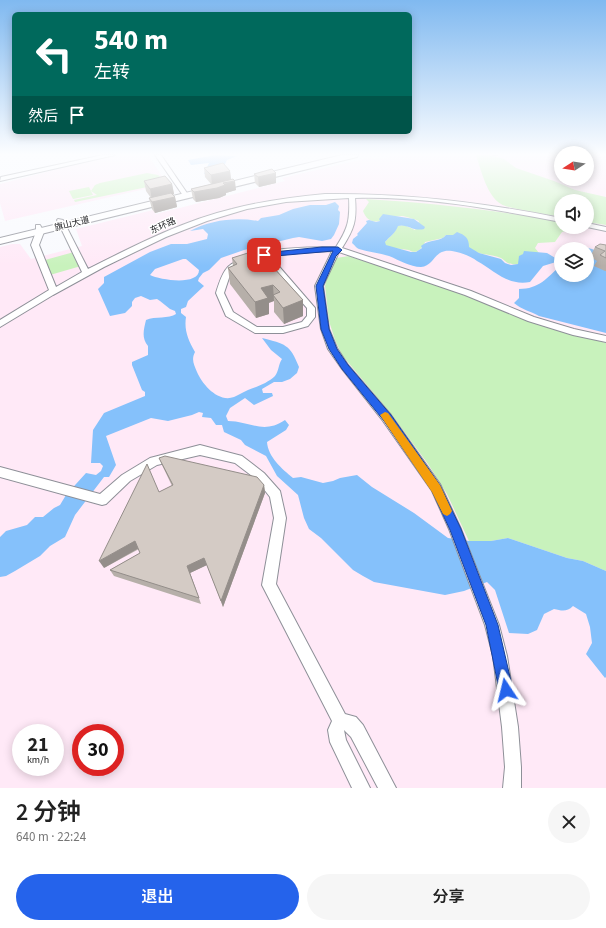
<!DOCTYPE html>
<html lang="zh">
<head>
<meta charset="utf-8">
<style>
  :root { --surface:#fff; --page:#f6f6f6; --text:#222; --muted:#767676; --accent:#2563eb }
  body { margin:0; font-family:"Source Sans 3","Noto Sans SC",sans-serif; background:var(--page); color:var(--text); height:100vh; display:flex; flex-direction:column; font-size:15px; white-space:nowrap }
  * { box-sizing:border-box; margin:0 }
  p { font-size:13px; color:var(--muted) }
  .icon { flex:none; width:22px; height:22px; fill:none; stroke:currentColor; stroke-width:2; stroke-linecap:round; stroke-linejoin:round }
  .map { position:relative; height:788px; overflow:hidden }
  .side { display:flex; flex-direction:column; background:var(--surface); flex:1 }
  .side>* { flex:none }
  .hud { position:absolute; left:12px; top:12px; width:400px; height:122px; border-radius:6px; box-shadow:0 2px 10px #0003; background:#00695c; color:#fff; overflow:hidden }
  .needle { width:26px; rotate:258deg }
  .buttons { position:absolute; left:554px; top:146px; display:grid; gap:8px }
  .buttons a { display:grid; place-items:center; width:40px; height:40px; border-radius:50%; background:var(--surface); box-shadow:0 2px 10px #0003; font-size:20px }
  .speed { position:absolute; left:12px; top:724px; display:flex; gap:8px; font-size:20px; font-weight:700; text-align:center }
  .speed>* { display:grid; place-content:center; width:52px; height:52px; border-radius:50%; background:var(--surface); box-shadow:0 2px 10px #0003; line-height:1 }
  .speed small { font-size:10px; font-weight:400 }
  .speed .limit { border:6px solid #d22; background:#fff; color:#111 }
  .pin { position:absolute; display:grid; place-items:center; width:34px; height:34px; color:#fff; margin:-17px; border-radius:8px; box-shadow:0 2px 6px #0006 }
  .me { position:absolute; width:44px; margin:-22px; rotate:350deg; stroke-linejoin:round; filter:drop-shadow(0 0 3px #0008) }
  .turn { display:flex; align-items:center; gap:14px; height:84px; padding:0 16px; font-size:18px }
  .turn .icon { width:52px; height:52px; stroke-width:2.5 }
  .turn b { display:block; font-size:28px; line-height:34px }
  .then { display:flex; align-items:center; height:38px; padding:0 16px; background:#0003; gap:8px; font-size:15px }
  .round { display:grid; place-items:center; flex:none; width:42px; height:42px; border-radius:21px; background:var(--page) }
  .summary { display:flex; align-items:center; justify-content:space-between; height:68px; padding:0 16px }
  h1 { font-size:24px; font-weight:600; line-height:30px }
  .cta { display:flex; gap:8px; margin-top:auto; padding:8px 16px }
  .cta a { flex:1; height:46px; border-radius:24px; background:var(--accent); color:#fff; font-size:16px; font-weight:600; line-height:46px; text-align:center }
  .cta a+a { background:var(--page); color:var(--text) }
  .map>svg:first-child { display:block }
  .education { fill:#ffe9f7; fill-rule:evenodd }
  .green { fill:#c8f2bc }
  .water { fill:#85c1fb; fill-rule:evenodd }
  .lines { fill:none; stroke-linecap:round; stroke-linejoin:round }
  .minor-casing { stroke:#8e9098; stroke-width:2 }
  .highway-casing { stroke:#8e9098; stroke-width:2 }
  .minor { fill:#fff; fill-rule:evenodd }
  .highway { fill:#fff; fill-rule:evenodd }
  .wall { fill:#b6afa9 }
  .shaded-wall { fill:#948e8a }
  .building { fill:#d4cbc5; stroke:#948e8a }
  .route { fill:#2563eb; stroke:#184099 }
  .slow { fill:#f59e0b }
  .labels { text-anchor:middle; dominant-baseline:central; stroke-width:3; stroke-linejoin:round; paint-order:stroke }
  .far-street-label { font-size:9px; fill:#1a1b1e; stroke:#fff }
</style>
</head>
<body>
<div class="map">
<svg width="606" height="788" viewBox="0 0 606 788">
  <rect width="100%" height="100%" fill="#f9fafe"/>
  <!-- education -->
  <g class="education">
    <polygon points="121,155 148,155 167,184 5,221 0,203 0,184 85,162"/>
    <path d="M389,155H561V179H587V155H606V788H0V247L12,244H20L31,259L82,246L76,229L153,210L156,214L285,181L282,178L372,157L374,159L391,157ZM561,201H587V227H561ZM561,249H587V275H561ZM21,733H55V767H21ZM81,733H115V767H81Z"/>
  </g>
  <!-- green -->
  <g class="green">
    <path d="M476,155H490L504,159L516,168L554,181L575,190L606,197V225L587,222V201H561V217C551,215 505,208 501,204C487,196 481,170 476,155Z"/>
    <polygon points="147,173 158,175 163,179 157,185 75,202 74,200 97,195 91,191 95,185 100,183"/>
    <polygon points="89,187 93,195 73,199 69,191"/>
    <path d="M366,199C432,203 496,210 561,222V227H575L570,230L562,232L555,242L538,243L535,248L539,253L523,254L518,264C508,265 508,263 501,258C494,255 486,255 479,253C470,250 461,241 453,235H446L443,238L425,242C422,249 416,255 409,250L393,248L385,245V242C390,236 395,234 397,226L404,225L415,230L419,221C414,219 408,217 403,216C389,215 371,232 363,211L369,202Z"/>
    <polygon points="74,252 81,266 50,275 45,260"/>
    <polygon points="349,256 460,293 538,324 606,343 606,571 583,561 567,558 508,538 491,541 469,541 447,494 428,464 392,415 342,355 335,340 329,321 325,286 329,270 336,258"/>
  </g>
  <!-- water -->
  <g class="water">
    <polygon points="215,155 237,156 227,160 222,170 204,174 209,163 191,165 188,160"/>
    <path d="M335,202L339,206L338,210L340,212L339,224L334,235L331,239L322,241L299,237L293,238L244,250L221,258L209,270L203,273L199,278L198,281L204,286L188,301L186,307L181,309V313L186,317C184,330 188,340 195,352C191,360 194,364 197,372C202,384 218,403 234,397C239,395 243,392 248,390C256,387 268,383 275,376C279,371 278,365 282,359L271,350L262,338C285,344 290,344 299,367L297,373L290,379L282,382H274L262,389L263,393H272L273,396L254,405L245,398L230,408L226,416L228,421C250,421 263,435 285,420L289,425L286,430L267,442C268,457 282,469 293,478L301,477L323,483L333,481L340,478L357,475L372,487L414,513L448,538L469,541H491L508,538L567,558L583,561L606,571V677L605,678L586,654L592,643L590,627L586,614L573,606C567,612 562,611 554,609L544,614L537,630L528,634L509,633L495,590L487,582L464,591L445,595L374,582L363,576L353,570L321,538L309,529L304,518L298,495L277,476L266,456L245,445L241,440L224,432L222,425H216L211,418L202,417L203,413L199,412L192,415L168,421L151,418L106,436L116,465L109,477H104L75,515L65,537L50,546L40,556L15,571L6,576L0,577V537L6,531L27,525L35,517H43L54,508L60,505L66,495L86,473L96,475L101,471L103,466L100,463H91L93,430L104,413L145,396V392L142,390L132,365V362L148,355V346C141,338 144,329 146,320C155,316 169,319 176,314L175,311L170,309L160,301L157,299L150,300L141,296L135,298L132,302V306L125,313L110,316L98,289L104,283V277L150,252L171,244H187L207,239L208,234L203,229L190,231C210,220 236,217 258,221L261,218L279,215L293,209L310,205H326ZM183,259H186L199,270C199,286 160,280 150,275L155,269Z"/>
    <path d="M383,214L414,219L425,227L424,229C414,232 406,223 398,226C395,234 390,236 385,242L386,245L411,252H416L422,248L421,246C429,239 441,242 446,235H453L457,232C465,235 469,238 469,247L479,253L501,259L505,263L511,265L518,264L519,256L523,254L524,251L547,253L557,259L556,262L543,266L530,282C507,286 495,271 477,261C471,256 459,252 452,251C434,248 435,266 421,267C410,267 399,260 389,256C379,253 369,252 359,249C356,248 355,245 352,243L353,239L358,235L357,234L367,223L366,221L369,220L376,222L380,221L379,219Z"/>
    <path d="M584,247L592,249L606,255V333L539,316C530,311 522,310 514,303L519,298V289C539,289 547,278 561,265V275H587V249H582Z"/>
  </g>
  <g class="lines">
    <!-- minor casing -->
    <g class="minor-casing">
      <g id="minor">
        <polygon points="103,155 115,155 0,181 1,177"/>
        <polygon points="155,155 161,155 189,196 188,197 184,197"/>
        <path d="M325,194C407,193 481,202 561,218V222C493,209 424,196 355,198C357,221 354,229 342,248L471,291L534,317L574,329L606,336V342L573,335L528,321L465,295L339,252L323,286L329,329L337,348L348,365L391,415L440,484L461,529L499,625L507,656L518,727L521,767V788H503L505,767L502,727L493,656L485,625L449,529L432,491L383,421L342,369L328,349L321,329L315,286L332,251L296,253L270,256L315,308V317L308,326L283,333H255L226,316L216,293C220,281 225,260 242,262V266L231,272L224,293L233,312L257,327H283L302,322L307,316V308L263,258L254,260L250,258C263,247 318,247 336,247C348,228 350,221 349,198L286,202L247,209L207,221L166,237L104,267L53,295L0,327V320L49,290L31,245L36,232V225H40L44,232L39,245L56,287L82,272L57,220L58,219L63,220L88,269C134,246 182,221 232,209C262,201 294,197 325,194Z"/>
        <polygon points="587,223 606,227 606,231 587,227"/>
        <polygon points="200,445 242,456 264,473 280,491 286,518 276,584 345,714 356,717 363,725 396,788 378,788 351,737 344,730 346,740 370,788 352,788 330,742 328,730 332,721 262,585 274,518 270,497 256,479 235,463 200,455 157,465 130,481 106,504 102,505 0,477 0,467 100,494 122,475 150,458"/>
      </g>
    </g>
    <!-- highway casing -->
    <g class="highway-casing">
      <polygon id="highway" points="342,155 358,155 357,157 0,244 0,238"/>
    </g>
    <!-- minor -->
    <use href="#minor" class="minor"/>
    <!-- highway -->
    <use href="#highway" class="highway"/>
  </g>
  <!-- wall -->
  <g class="wall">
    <polygon points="491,155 502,155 493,156"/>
    <polygon points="204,168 230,171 231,179 236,190 226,193 226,195 219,198 196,202 193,199 191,189 211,184 205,177"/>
    <polygon points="276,173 276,183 259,187 255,183 254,174"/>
    <polygon points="144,181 172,184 174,194 173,195 175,197 177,207 155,213 152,209 149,198 151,198 146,191"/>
    <polygon points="606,245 606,271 605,271 594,266 597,261 590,257 595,247"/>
    <polygon points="247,248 276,266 276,270 303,300 303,316 284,324 274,312 274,301 269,302 269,314 256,318 230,284 228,268 233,266 232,258 248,253"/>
    <polygon points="159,458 264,485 265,493 223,607 207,565 190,573 201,604 114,576 110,570 140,553 139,549 104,568 159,492 172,486 162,465"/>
  </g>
  <!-- shaded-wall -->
  <g class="shaded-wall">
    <polygon points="230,171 231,180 212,185 211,175"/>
    <polygon points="276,173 276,183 259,187 258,177"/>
    <polygon points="235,181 236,190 226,193 226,195 219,198 196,202 194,192"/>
    <polygon points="172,184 174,194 152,200 150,189"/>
    <polygon points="175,197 177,207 155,213 152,202"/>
    <polygon points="273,285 274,301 269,303 269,314 256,318 255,302 261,288"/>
    <polygon points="303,300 303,316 284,324 283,308"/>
    <polygon points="264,485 265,493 223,607 221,601"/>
    <polygon points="135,541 139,548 104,568 99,561"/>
    <polygon points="204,558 207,565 190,573 201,604 187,566"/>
  </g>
  <!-- building -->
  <g class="building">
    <polygon points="223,163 230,171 211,175 204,168"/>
    <polygon points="272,169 276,173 258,177 254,174"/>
    <polygon points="165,176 172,184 150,189 144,181"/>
    <polygon points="233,179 235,181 223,183 225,185 217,188 194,192 191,189"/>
    <polygon points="171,193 175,197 152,202 149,198"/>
    <polygon points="600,244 606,245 606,258 600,255 605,251 595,247"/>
    <polygon points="258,245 276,266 273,267 303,300 283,308 273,295 280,292 273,285 261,288 268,298 255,302 228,268 237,264 232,258 251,252 247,248"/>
    <polygon points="165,456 257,477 264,485 221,601 204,558 187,566 199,598 110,570 140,553 135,541 99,561 147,464 159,492 173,485 159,458"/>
  </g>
  <!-- sky -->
  <linearGradient id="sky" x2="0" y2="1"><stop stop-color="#80b9f0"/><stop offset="0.58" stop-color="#fcfdff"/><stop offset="1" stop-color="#fcfdff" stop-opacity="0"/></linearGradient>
  <rect width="606" height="266" fill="url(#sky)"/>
  <!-- route -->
  <polygon class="route" points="322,247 338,247 342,250 336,256 323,286 329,329 337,349 348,365 391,415 440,485 461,529 498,625 513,690 511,695 506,697 501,695 499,690 486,625 450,530 432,491 384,421 342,369 329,349 321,329 316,286 333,251 264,257 260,255 264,253"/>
  <!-- slow -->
  <polygon class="slow" points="385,412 388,413 440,485 452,511 450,514 447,516 443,514 432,492 382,418 380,415"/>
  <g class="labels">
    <!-- far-street labels -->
    <g class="far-street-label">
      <text transform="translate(72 224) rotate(-14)">旗山大道</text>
      <text transform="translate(163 226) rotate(-24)">东环路</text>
    </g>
  </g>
</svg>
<div class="buttons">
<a><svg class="needle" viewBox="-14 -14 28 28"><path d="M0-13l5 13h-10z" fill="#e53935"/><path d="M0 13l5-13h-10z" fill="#767676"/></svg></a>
<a><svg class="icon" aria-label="sound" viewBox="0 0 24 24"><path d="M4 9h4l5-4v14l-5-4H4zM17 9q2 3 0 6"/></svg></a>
<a><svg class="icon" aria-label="layers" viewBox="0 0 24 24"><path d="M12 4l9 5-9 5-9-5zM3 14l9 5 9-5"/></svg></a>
</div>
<div class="speed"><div>21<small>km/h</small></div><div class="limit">30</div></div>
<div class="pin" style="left:264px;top:255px;background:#d93025"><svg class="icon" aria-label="arrive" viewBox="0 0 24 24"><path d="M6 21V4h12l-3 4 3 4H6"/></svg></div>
<svg class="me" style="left:506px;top:690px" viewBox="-20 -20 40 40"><path d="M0-17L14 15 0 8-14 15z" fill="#2563eb" stroke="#fff" stroke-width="4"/></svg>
<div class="hud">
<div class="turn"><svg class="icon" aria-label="left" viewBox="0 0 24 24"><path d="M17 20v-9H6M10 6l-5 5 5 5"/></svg><div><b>540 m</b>左转</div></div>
<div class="then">然后<svg class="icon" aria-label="arrive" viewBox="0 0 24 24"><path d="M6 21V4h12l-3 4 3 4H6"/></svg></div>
</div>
</div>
<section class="side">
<div class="summary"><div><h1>2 分钟</h1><p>640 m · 22:24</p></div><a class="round"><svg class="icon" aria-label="close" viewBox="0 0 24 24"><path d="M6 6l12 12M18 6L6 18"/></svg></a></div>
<div class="cta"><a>退出</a><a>分享</a></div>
</section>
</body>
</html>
